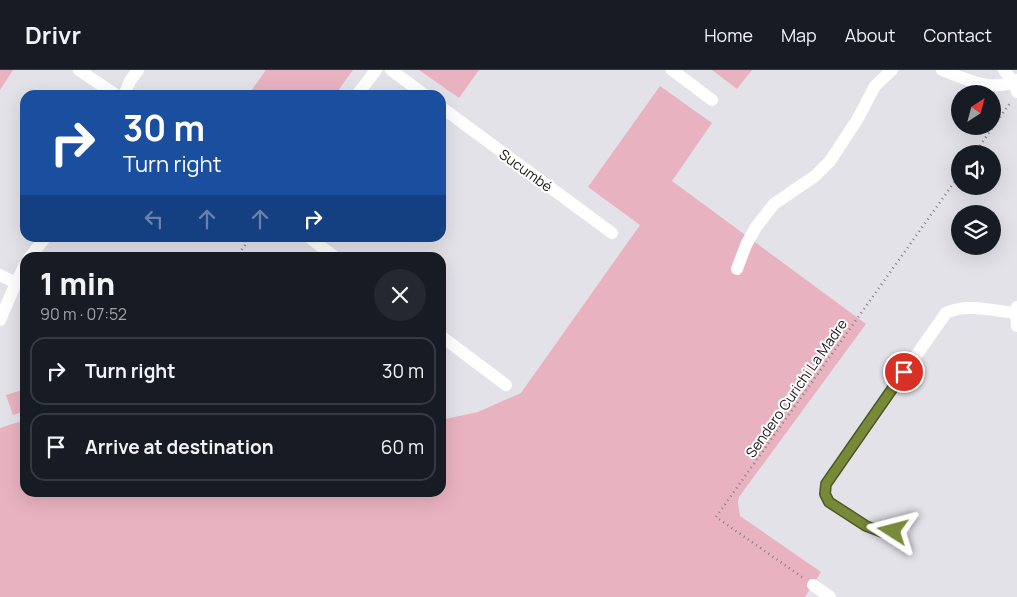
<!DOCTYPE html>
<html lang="en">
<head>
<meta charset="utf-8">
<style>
  :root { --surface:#171b24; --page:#242831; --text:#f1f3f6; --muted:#9ea1a6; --line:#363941 }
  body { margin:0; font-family:Manrope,sans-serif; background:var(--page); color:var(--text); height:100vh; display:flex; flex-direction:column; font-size:19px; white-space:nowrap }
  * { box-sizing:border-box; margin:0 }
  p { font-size:16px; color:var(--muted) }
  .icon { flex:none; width:28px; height:28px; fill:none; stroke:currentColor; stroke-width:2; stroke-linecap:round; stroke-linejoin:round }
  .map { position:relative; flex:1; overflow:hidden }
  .sheet { position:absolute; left:20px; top:182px; width:426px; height:245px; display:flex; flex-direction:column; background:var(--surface); border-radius:15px; box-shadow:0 5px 20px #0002 }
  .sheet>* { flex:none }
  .top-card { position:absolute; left:20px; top:20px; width:426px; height:152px; border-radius:15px; box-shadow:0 5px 20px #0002; background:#1a4fa0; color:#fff; overflow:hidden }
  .needle { width:32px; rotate:36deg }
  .fabs { position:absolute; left:951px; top:15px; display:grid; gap:10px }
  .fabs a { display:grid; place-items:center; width:50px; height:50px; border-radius:50%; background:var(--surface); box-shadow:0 5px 20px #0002; font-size:25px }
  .pin { position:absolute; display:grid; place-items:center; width:42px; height:42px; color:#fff; margin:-21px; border:2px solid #fff; border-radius:50%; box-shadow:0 1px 5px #0007 }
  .me { position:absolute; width:55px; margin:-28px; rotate:279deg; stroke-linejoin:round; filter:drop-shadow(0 0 4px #0008) }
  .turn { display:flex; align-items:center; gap:18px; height:105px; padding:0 20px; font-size:22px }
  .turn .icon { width:65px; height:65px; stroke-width:2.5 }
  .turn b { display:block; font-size:35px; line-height:42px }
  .lanes { display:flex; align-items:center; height:48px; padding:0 20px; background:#0003; justify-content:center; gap:25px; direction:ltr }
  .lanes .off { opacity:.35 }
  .round { display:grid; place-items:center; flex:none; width:52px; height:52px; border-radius:26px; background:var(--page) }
  .summary { display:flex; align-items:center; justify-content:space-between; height:85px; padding:0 20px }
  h1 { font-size:30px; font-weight:800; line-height:38px }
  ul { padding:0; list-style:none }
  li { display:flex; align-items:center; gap:15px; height:68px; margin:0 10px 8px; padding:0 10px; border:2px solid var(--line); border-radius:15px }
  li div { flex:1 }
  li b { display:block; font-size:19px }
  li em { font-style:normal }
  header { display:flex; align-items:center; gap:30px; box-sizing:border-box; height:70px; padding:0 25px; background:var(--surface); border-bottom:1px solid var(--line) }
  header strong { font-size:24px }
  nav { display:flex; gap:28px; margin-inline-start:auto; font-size:18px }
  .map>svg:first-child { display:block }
  .green { fill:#e9b2c0 }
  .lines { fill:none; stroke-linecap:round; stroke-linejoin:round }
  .path { stroke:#7f7f83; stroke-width:2.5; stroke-dasharray:1 4; stroke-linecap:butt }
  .minor { stroke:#fff; stroke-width:12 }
  .route-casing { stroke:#4e5925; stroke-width:12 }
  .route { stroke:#788939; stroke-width:9 }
  .labels { text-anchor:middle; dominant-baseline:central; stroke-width:4; stroke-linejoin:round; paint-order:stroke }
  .street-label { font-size:14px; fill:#151517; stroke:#fff }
</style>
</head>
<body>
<header>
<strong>Drivr</strong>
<nav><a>Home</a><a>Map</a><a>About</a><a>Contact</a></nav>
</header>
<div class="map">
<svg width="1017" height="527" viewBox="0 0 1017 527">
  <rect width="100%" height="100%" fill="#e3e2e8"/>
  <!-- green -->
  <g class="green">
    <polygon points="0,0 13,0 0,20"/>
    <polygon points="266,0 353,0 335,25 248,25"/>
    <polygon points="419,0 479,0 459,28"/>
    <polygon points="712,0 752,0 737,19"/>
    <polygon points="660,16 712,53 672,111 866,254 739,427 738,433 740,446 821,502 805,527 0,527 0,358 25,350 25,422 441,422 441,350 478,342 521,323 640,155 588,117"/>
    <polygon points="25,319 25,341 13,345 6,325"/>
  </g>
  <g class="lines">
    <!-- path -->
    <g class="path">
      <polyline points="974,84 1010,33"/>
      <polyline points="236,188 250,168"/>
      <polyline points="802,507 716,447 960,104"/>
    </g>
    <!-- minor -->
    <g class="minor">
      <polyline points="79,0 116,25"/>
      <polyline points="391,0 425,25"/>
      <polyline points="672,0 712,30"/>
      <path d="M942,0C966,9 992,23 1017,10"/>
      <polyline points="1004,0 1013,12 1017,22"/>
      <polyline points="124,25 130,11 138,0"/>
      <polyline points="357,25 376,0"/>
      <polyline points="441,37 612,163"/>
      <polyline points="310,168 336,188"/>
      <polyline points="29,188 45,168"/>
      <polyline points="737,199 746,175 756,157 774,134 815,106 830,91 857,50 875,16 892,0"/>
      <polyline points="0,205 16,213"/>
      <polyline points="1017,237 1016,243 1017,256"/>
      <polyline points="0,250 16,213 25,195"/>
      <polyline points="441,266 506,315"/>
      <path d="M904,460L882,462L866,456L829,432L825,424L826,414L946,243C966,233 994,241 1016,243"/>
      <polyline points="813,515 830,527"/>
    </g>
  </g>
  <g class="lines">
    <!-- route casing -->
    <g class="route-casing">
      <polyline id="route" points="893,461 882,462 866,456 829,432 825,424 826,414 904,302"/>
    </g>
    <!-- route -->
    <use href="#route" class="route"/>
  </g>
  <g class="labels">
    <!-- street labels -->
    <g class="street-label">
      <text transform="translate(526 100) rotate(36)">Sucumbé</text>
      <text transform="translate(796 318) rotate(-55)">Sendero Curichi La Madre</text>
    </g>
  </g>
</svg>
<div class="fabs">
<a><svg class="needle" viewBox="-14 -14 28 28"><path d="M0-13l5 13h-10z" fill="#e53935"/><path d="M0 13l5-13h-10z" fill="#9ea1a6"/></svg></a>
<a><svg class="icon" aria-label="sound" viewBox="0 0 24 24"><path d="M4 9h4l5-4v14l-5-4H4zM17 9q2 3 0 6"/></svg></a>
<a><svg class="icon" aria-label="layers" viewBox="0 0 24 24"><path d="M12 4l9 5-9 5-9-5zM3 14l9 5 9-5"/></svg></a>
</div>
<div class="pin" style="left:904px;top:302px;background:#d93025"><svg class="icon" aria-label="arrive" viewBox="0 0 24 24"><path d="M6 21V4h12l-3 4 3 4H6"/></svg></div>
<svg class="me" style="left:893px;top:461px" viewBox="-20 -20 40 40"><path d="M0-17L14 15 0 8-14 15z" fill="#788939" stroke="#fff" stroke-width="4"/></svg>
<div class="top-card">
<div class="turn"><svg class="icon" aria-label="right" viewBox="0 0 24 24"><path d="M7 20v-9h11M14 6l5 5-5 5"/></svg><div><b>30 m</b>Turn right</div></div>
<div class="lanes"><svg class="icon off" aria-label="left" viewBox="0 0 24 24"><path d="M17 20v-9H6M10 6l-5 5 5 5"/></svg><svg class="icon off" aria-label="ahead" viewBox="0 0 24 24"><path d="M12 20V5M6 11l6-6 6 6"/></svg><svg class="icon off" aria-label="ahead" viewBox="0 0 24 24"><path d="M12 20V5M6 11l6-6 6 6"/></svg><svg class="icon" aria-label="right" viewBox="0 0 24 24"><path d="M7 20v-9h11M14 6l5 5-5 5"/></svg></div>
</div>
<section class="sheet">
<div class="summary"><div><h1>1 min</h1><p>90 m · 07:52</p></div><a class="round"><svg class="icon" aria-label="close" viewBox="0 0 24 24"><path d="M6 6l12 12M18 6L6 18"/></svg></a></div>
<ul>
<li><svg class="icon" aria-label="right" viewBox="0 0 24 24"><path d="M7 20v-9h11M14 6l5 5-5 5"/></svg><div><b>Turn right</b></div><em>30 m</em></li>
<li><svg class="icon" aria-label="arrive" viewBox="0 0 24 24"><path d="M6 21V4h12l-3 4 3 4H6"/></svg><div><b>Arrive at destination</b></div><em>60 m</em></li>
</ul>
</section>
</div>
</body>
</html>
